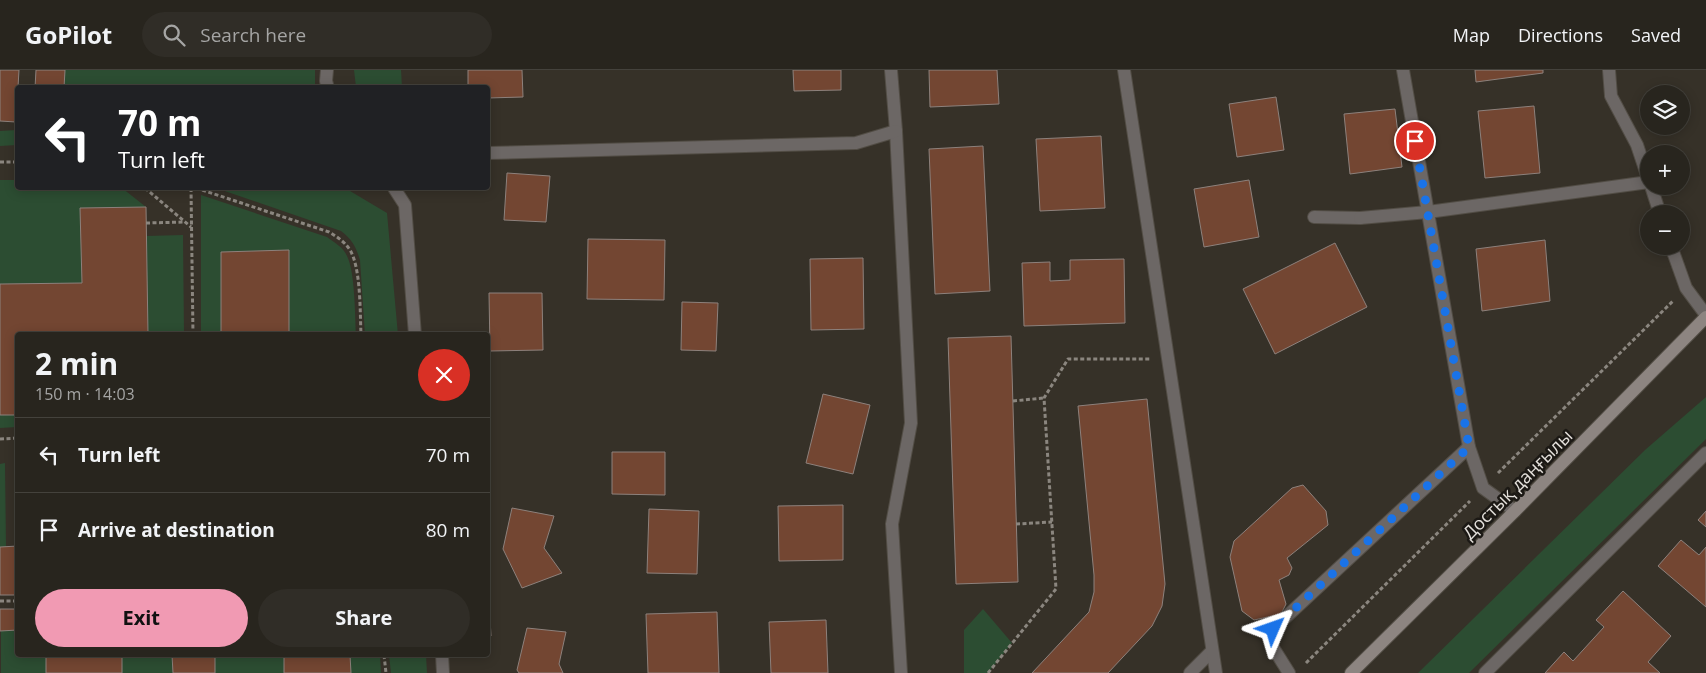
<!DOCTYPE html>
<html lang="en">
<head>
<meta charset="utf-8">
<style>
  :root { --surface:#28251e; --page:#302d27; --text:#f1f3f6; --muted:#a5a5a4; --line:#44423c; --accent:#f19ab3 }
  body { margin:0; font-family:"Open Sans",sans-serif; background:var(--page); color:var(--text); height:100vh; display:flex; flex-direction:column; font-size:19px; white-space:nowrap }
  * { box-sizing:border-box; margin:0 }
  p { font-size:16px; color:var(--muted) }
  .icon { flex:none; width:28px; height:28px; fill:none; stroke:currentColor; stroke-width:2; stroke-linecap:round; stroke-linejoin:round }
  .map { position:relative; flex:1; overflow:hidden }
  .details { position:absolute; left:15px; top:262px; width:475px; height:325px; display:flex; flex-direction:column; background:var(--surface); border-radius:5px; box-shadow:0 2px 12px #0003,0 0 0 1px var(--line) }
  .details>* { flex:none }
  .guide { position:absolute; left:15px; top:15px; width:475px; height:105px; border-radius:5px; box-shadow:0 2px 12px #0003,0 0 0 1px var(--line); background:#202124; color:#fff; overflow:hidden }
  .controls { position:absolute; left:1640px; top:15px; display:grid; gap:10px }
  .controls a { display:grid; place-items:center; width:50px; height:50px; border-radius:50%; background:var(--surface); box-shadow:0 2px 12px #0003,0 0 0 1px var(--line); font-size:25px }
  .pin { position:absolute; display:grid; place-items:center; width:42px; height:42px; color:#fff; margin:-21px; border:2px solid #fff; border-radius:50%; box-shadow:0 1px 5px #0007 }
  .me { position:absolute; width:55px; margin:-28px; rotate:47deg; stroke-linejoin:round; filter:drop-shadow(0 0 4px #0008) }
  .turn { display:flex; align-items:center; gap:18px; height:105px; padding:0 20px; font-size:22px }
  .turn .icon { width:65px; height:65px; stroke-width:2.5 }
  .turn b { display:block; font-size:35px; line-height:42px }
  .round { display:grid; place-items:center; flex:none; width:52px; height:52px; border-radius:26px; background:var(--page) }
  .summary { display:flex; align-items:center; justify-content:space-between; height:85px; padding:0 20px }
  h1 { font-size:30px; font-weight:700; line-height:38px }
  .action { display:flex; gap:10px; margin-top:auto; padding:10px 20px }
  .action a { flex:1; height:58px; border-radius:30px; background:var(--accent); color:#111; font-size:20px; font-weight:700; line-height:58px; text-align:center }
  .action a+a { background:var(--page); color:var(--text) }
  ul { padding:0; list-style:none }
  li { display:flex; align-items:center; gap:15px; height:75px; padding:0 20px; border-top:1px solid var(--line) }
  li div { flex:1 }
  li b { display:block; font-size:19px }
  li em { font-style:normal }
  header { display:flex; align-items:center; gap:30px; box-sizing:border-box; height:70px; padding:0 25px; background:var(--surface); border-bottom:1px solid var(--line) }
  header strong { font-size:24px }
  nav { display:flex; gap:28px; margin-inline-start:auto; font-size:18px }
  .search { width:350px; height:45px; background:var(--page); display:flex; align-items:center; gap:12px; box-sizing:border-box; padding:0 18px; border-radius:28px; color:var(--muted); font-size:19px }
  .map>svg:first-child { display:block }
  .green { fill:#2c4d32 }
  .building { fill:#734632; stroke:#8d817c }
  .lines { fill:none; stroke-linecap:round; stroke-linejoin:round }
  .lane-casing { stroke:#524d45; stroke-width:14 }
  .street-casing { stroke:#524d45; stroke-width:14 }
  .secondary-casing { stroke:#524d45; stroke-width:14 }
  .path { stroke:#8b867f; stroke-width:3; stroke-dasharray:4 2.5; stroke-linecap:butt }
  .lane { stroke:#6c6765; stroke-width:12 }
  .street { stroke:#6c6765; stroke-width:12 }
  .secondary { stroke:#8d8581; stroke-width:12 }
  .route { stroke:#1a73e8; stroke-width:9; stroke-dasharray:0 16.2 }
  .labels { text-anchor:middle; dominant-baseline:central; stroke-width:5; stroke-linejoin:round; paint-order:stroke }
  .street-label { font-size:18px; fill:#e4e0db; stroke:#1c1915 }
</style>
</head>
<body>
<header>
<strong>GoPilot</strong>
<div class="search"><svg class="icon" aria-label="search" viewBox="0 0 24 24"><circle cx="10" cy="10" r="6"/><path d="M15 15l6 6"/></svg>Search here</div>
<nav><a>Map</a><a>Directions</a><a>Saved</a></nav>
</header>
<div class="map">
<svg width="1706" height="603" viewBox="0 0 1706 603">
  <rect width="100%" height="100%" fill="#363128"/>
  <!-- green -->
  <g class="green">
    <polygon points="65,0 315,0 315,17 64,18"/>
    <polygon points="354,0 401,0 402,17 356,17"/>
    <polygon points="17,60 17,75 0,76 0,61"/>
    <polygon points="0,110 17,110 18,118 122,118 146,137 81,138 82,213 0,214"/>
    <path d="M216,118H345L387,143L398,265H365L360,190C356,177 352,169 341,161Z"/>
    <path d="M201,125L327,167C335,173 343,177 347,186C355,201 355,246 356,265H289L288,180L221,182V265H201Z"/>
    <polygon points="183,165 184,265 148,265 146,166"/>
    <polygon points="1706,327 1706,369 1469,603 1418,603 1645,380"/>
    <polygon points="0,345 17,345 17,357 0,358"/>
    <polygon points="5,393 6,477 0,477 0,394"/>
    <polygon points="983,539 1012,573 988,603 964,603 964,560"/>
    <polygon points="17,560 18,585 46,585 46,603 1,603 1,561"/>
    <polygon points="122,585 172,585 173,603 122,603"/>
    <rect x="215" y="585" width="69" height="18"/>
    <polygon points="350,585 380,585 381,603 351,603"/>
    <polygon points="389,585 426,585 427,603 391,603"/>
  </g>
  <!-- building -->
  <g class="building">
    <polygon points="0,0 19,0 16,52 0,51"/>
    <polygon points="36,0 65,0 64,18 35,18"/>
    <polygon points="468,0 522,0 523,27 488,28 488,18 468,18"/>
    <polygon points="793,0 841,0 841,20 794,21"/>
    <polygon points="929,0 997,0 999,34 930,37"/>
    <polygon points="1475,0 1543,0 1543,3 1476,12"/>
    <polygon points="1276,27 1284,80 1237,87 1229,34"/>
    <polygon points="1534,36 1540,103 1485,108 1478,41"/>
    <polygon points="1395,39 1402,97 1350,104 1344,44"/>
    <polygon points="1101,66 1105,138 1040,141 1036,69"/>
    <polygon points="983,76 990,221 935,224 929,79"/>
    <polygon points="507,103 550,106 546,152 504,150"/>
    <polygon points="1249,110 1259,167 1204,177 1194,119"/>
    <polygon points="146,137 148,265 18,265 18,345 0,345 0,214 82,213 80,138"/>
    <polygon points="588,169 665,170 664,230 587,229"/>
    <polygon points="1545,170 1550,231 1482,241 1476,179"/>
    <polygon points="1335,173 1367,237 1275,284 1243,219"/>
    <polygon points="289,180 289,265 221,265 221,182"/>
    <polygon points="863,188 864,259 811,260 810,189"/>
    <polygon points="1124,189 1125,253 1024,256 1022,193 1050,192 1050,211 1070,210 1070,190"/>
    <polygon points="489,223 542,223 543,280 490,281"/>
    <polygon points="682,232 718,233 716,281 681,280"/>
    <polygon points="1011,266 1018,512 956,514 948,268"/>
    <polygon points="823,324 870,335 853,404 806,393"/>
    <polygon points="1147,329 1165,514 1162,536 1152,556 1108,603 1032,603 1089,542 1094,522 1094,505 1078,336"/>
    <polygon points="612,382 665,382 665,425 612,424"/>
    <polygon points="1303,415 1326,441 1328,455 1287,488 1292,498 1289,505 1279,510 1286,534 1281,544 1254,550 1242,541 1230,487 1234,471 1292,418"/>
    <polygon points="843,435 843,490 779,491 778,436"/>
    <polygon points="512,438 554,446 544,478 562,503 522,518 503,479"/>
    <polygon points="649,439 699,441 697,504 647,503"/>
    <polygon points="1706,441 1706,457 1698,450"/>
    <polygon points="1681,470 1699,485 1706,477 1706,537 1658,496"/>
    <polygon points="18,476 16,525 0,525 0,477"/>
    <polygon points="488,515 491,566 488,566"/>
    <polygon points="1623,521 1671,566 1648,592 1660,603 1545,603 1564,582 1573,591 1604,557 1596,550"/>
    <polygon points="0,539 18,539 18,560 0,561"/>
    <polygon points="717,542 719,603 648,603 646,544"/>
    <polygon points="826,550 828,603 771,603 769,552"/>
    <polygon points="527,558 566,562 559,594 563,603 519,603 517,600"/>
    <rect x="46" y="585" width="76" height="18"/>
    <polygon points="172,585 215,585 215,603 173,603"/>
    <polygon points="284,585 350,585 351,603 284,603"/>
  </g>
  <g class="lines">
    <!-- lane casing -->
    <g class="lane-casing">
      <g id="lane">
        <polyline points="327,0 326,11 328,18"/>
        <polyline points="891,0 896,61 911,353 892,454 901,603"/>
        <polyline points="1609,0 1611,26 1637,75 1649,111"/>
        <polyline points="488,83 856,73 896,61"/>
        <polyline points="1651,116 1660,144"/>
        <polyline points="394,118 405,135 415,265"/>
        <polyline points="1314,147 1360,148"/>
        <polyline points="1671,176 1686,218 1706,245"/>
        <polyline points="442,585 443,603"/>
        <polyline points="1190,603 1212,581"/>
      </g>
    </g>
    <!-- street casing -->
    <g class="street-casing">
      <g id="street">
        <polyline points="1124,0 1216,603"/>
        <polyline points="1403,0 1469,377 1483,418 1515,441"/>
        <polyline points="1360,148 1428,142 1649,112"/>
        <polyline points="1289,603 1272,576 1273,559 1469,377"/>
        <polyline points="1485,603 1706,383"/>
      </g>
    </g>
    <!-- secondary casing -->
    <g class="secondary-casing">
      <polyline id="secondary" points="1351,603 1515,441 1706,247"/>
    </g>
    <!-- path -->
    <g class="path">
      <polyline points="0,92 18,92"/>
      <polyline points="145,118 191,157"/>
      <polyline points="191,118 193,265"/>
      <path d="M196,118L329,162C337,167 344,171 350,180C361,198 360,243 361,265"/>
      <polyline points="146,153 185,152"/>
      <polyline points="1013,331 1044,328"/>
      <polyline points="0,369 18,368"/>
      <polyline points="1498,403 1673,231"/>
      <polyline points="1016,454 1052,452"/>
      <polyline points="0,531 18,531"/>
      <polyline points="384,585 386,603"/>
      <polyline points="1306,593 1470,431"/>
      <polyline points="988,603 1056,519 1044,328 1068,289 1150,289"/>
    </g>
    <!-- lane -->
    <use href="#lane" class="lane"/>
    <!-- street -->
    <use href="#street" class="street"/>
    <!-- secondary -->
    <use href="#secondary" class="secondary"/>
  </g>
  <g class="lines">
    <!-- route -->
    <polyline class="route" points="1273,559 1469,377 1415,71"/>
  </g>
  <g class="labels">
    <!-- street labels -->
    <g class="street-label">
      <text transform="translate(1517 414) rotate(-45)">Достық даңғылы</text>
    </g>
  </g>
</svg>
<div class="controls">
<a><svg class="icon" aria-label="layers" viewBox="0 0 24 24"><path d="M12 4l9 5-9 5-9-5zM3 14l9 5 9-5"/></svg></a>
<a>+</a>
<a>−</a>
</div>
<div class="pin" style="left:1415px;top:71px;background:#d93025"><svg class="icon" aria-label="arrive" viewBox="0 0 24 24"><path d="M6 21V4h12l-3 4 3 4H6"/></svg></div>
<svg class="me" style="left:1273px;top:559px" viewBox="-20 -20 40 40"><path d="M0-17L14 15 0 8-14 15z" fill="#1a73e8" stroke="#fff" stroke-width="4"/></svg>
<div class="guide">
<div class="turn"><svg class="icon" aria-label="left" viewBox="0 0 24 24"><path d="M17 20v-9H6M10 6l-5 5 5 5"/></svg><div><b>70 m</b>Turn left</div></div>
</div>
<section class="details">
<div class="summary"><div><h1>2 min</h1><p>150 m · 14:03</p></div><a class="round" style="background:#d93025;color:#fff"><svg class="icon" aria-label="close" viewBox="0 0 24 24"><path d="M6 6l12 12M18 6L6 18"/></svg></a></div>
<ul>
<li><svg class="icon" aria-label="left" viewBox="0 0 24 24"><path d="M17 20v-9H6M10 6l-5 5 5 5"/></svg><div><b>Turn left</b></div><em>70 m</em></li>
<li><svg class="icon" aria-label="arrive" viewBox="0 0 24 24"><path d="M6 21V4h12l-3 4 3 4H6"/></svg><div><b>Arrive at destination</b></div><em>80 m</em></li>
</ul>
<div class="action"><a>Exit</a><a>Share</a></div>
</section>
</div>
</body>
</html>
